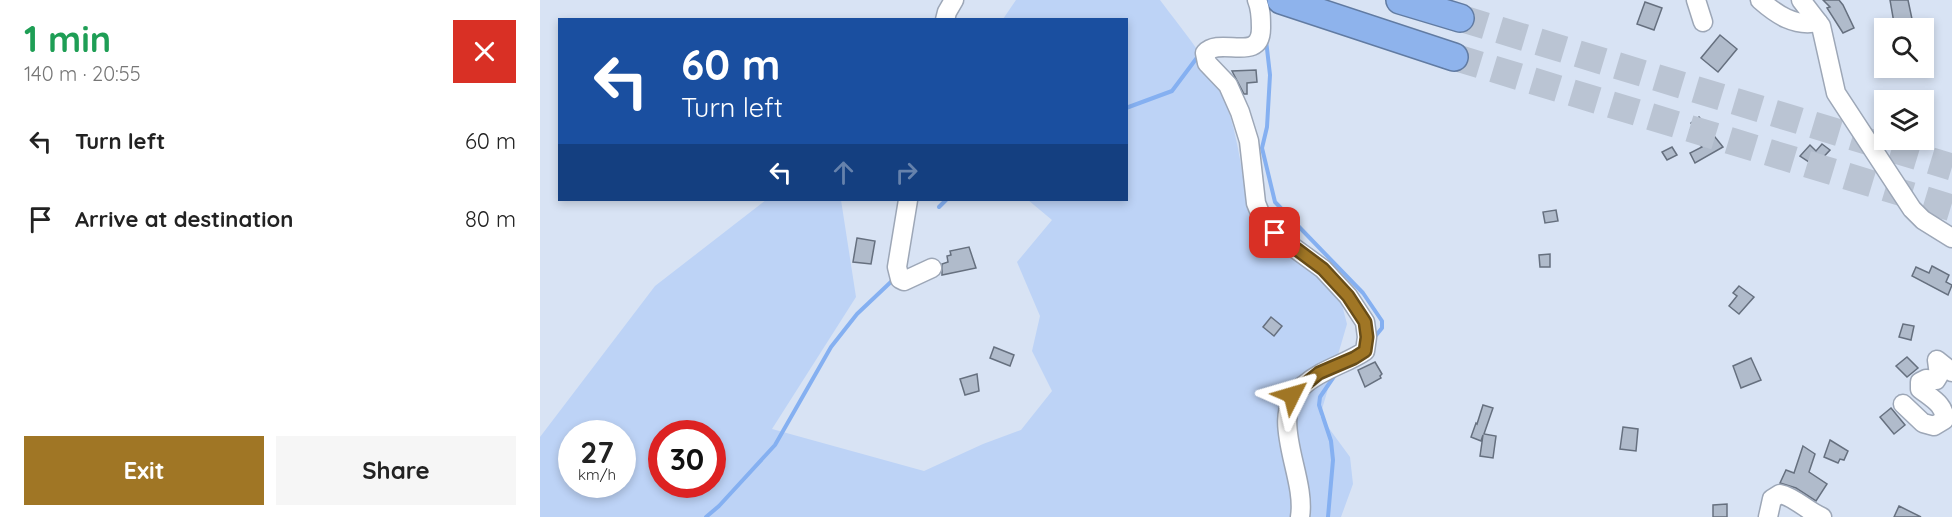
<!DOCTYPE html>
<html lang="en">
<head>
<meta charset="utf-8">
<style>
  :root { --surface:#fff; --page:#f6f6f6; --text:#222; --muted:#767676; --accent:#a07625 }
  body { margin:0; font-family:Quicksand,sans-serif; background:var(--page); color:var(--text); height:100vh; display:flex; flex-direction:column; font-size:22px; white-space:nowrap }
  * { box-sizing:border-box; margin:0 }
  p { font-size:20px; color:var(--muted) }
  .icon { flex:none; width:33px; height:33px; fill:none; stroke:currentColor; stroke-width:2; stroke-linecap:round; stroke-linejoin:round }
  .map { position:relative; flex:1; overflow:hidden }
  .details { display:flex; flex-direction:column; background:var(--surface); width:540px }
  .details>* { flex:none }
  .top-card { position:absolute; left:18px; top:18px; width:570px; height:183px; border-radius:0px; box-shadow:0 3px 9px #0003; background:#1a4fa0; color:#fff; overflow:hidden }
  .controls { position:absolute; left:1334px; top:18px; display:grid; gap:12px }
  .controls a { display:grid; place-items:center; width:60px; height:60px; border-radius:0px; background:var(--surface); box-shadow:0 3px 9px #0003; font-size:30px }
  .speed { position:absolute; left:18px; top:420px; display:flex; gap:12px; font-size:30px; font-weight:700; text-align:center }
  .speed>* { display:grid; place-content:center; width:78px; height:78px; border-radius:50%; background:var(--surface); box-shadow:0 3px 9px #0003; line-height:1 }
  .speed small { font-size:15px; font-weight:400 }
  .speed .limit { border:9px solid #d22; background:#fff; color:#111 }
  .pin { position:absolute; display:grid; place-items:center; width:51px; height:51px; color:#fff; margin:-26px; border-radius:12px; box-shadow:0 3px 9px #0006 }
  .me { position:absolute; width:66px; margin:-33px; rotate:50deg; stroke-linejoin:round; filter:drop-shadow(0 0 4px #0008) }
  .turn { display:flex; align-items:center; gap:21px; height:126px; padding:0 24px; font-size:27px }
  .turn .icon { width:78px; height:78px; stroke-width:2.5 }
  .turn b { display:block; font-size:42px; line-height:51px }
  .lanes { display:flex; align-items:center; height:57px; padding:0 24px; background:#0003; justify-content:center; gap:30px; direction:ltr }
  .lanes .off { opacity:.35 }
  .round { display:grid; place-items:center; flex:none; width:63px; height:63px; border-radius:0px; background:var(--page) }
  .summary { display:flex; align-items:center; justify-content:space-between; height:102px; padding:0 24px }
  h1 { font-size:36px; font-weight:800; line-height:45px; color:#1e9e55 }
  .cta { display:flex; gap:12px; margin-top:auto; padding:12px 24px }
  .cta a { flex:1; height:69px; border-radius:0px; background:var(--accent); color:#fff; font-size:24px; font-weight:800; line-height:69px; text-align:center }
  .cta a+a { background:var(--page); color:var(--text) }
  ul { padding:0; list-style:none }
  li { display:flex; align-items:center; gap:18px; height:78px; padding:0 24px }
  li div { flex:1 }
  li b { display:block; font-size:22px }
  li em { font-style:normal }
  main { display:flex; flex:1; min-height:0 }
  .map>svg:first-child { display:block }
  .green { fill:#bdd3f6; fill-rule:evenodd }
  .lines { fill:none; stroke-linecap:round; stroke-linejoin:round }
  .stream { stroke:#85b0f1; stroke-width:4 }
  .building { fill:#b0bbcb; stroke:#66707f; stroke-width:1.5 }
  .highway-tunnel { stroke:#bac4d3; stroke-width:27; stroke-dasharray:27 14; stroke-linecap:butt }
  .minor-casing { stroke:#9da7b7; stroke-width:21 }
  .highway-casing { stroke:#617ba2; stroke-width:30 }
  .minor { stroke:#fff; stroke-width:18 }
  .highway { stroke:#8eb3ec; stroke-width:27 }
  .route-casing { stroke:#684d18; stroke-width:15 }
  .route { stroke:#a07625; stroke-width:10 }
</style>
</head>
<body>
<main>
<section class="details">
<div class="summary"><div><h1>1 min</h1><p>140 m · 20:55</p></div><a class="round" style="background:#d93025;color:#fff"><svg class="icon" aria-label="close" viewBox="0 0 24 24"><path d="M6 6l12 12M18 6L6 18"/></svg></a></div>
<ul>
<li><svg class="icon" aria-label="left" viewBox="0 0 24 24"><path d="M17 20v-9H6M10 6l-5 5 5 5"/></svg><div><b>Turn left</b></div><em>60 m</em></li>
<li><svg class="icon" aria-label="arrive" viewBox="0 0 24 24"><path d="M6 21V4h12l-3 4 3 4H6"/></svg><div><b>Arrive at destination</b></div><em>80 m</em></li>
</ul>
<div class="cta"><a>Exit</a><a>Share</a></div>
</section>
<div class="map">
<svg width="1412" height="517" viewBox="0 0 1412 517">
  <rect width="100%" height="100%" fill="#d8e3f4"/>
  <!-- green -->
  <path class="green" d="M476,0H620C643,31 671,63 685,100C699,138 703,181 710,221L714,229L781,275L802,305L807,324L780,416L810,457L813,484L801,517H0V437L115,286L226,200H301L316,297L232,429L384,471L443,444L481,430L512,391L492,351L500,316L477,262L512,220L488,200H586V20L463,19ZM32,434H82V484H32ZM122,434H172V484H122Z"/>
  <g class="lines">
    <!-- stream -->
    <g class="stream">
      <polyline points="726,40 730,75 727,127 722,148 735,202 823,293 842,321 842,328 833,339"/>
      <polyline points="586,108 632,91 659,55"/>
      <polyline points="399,207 406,200"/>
      <polyline points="166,517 179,506 235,445 291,347 317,314 354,279"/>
      <polyline points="788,517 793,460 791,441 779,405 780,397 795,375"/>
    </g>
  </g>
  <!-- building -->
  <g class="building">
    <polygon points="1283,0 1299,0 1303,5 1314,28 1303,33 1287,8 1290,7"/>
    <polygon points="1350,0 1368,0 1372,19 1354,23"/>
    <polygon points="1105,2 1122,8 1114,30 1097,24"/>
    <polygon points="1180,35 1197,49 1178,72 1161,58"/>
    <polygon points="716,70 717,82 707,83 707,94 704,94 692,71"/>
    <polygon points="1159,117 1183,147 1155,163 1150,153 1162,147 1150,130 1154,126 1151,123"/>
    <polygon points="1282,144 1290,150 1275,166 1260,156 1270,145 1276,151"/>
    <polygon points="1132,147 1137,155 1127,160 1122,152"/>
    <polygon points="1016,210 1018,221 1005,223 1003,212"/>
    <polygon points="317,238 335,241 331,264 313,262"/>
    <polygon points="429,247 436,268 402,275 402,264 408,262 407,256 411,255 410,251"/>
    <polygon points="1010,254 1010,267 1000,267 999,255"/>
    <polygon points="1392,266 1409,275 1406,282 1412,285 1408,295 1372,276 1376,267 1389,273"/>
    <polygon points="1199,286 1214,297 1199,314 1189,306 1197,296 1193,293"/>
    <polygon points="731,317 742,326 734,336 723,327"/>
    <polygon points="1363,324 1374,326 1371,340 1359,337"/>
    <polygon points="454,347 474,355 470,366 450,358"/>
    <polygon points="1367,357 1378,368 1367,377 1356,366"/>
    <polygon points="1211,358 1221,380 1201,388 1193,366"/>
    <polygon points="835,362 842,374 840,376 841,378 825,387 818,370"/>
    <polygon points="437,374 439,391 425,395 420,379"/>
    <polygon points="943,405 953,408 944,434 956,436 953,458 940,456 943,435 941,441 931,437 936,423 937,424"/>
    <polygon points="1351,408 1365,425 1354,434 1340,417"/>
    <polygon points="1083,427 1098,429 1096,451 1080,449"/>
    <polygon points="1290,440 1308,451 1304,460 1300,459 1298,463 1284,457"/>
    <polygon points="1263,446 1275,454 1269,472 1287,484 1276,501 1256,488 1240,483 1246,470 1254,473"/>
    <polygon points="1187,504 1187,517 1173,517 1173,505"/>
    <polygon points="1359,506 1381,517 1354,517"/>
  </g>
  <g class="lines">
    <!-- highway-tunnel -->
    <g class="highway-tunnel">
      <polyline points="920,18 1412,167"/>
      <polyline points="914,57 1412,208"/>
    </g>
    <!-- minor casing -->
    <g class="minor-casing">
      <g id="minor">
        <path d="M717,0C721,9 721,18 721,28C721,64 680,36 665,53L667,63L688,85L700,112L709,141L716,203L724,223L746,242L783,269L808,296L825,322L827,337L825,351C806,364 782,369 764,385C725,416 767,474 760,517"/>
        <polyline points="1156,0 1163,22"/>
        <path d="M1220,0C1237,15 1255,27 1278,22"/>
        <polyline points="1261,0 1281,26 1296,93 1372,209 1383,220 1412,238"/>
        <polyline points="405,20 407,12 414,0"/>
        <polyline points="368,200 357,267 360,279 364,281 392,268"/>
        <path d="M1363,404L1383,423L1394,426L1404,420C1406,405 1391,398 1380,389V382L1386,379L1396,380L1399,375L1397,360L1412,372"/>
        <path d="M1228,517L1232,499L1240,494C1255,497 1267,511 1282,517"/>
      </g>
    </g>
    <!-- highway casing -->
    <g class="highway-casing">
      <g id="highway">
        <polyline points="741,0 914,57"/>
        <polyline points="860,0 920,18"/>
      </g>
    </g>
    <!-- minor -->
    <use href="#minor" class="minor"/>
    <!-- highway -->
    <use href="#highway" class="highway"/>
  </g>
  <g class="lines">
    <!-- route casing -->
    <g class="route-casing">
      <polyline id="route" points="735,233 783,269 808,296 825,322 827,337 825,351 814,358 779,373 752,395"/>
    </g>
    <!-- route -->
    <use href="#route" class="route"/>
  </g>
</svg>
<div class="controls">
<a><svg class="icon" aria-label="search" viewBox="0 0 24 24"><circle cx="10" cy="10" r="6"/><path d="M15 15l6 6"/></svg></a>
<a><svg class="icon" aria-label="layers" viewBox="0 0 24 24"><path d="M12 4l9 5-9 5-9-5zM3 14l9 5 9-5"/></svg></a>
</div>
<div class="speed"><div>27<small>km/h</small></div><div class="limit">30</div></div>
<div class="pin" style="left:735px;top:233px;background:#d93025"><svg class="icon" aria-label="arrive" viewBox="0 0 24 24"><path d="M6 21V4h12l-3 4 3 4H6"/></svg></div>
<svg class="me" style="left:752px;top:395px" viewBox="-20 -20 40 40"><path d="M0-17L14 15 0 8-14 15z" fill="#a07625" stroke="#fff" stroke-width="4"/></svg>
<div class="top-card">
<div class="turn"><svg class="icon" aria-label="left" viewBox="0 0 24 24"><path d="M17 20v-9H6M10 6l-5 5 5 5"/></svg><div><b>60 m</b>Turn left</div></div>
<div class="lanes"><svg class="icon" aria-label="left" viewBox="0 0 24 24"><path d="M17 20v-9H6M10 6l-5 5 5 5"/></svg><svg class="icon off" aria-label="ahead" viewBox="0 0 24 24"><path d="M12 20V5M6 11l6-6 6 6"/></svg><svg class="icon off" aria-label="right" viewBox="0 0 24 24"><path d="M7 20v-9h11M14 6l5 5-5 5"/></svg></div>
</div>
</div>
</main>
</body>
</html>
